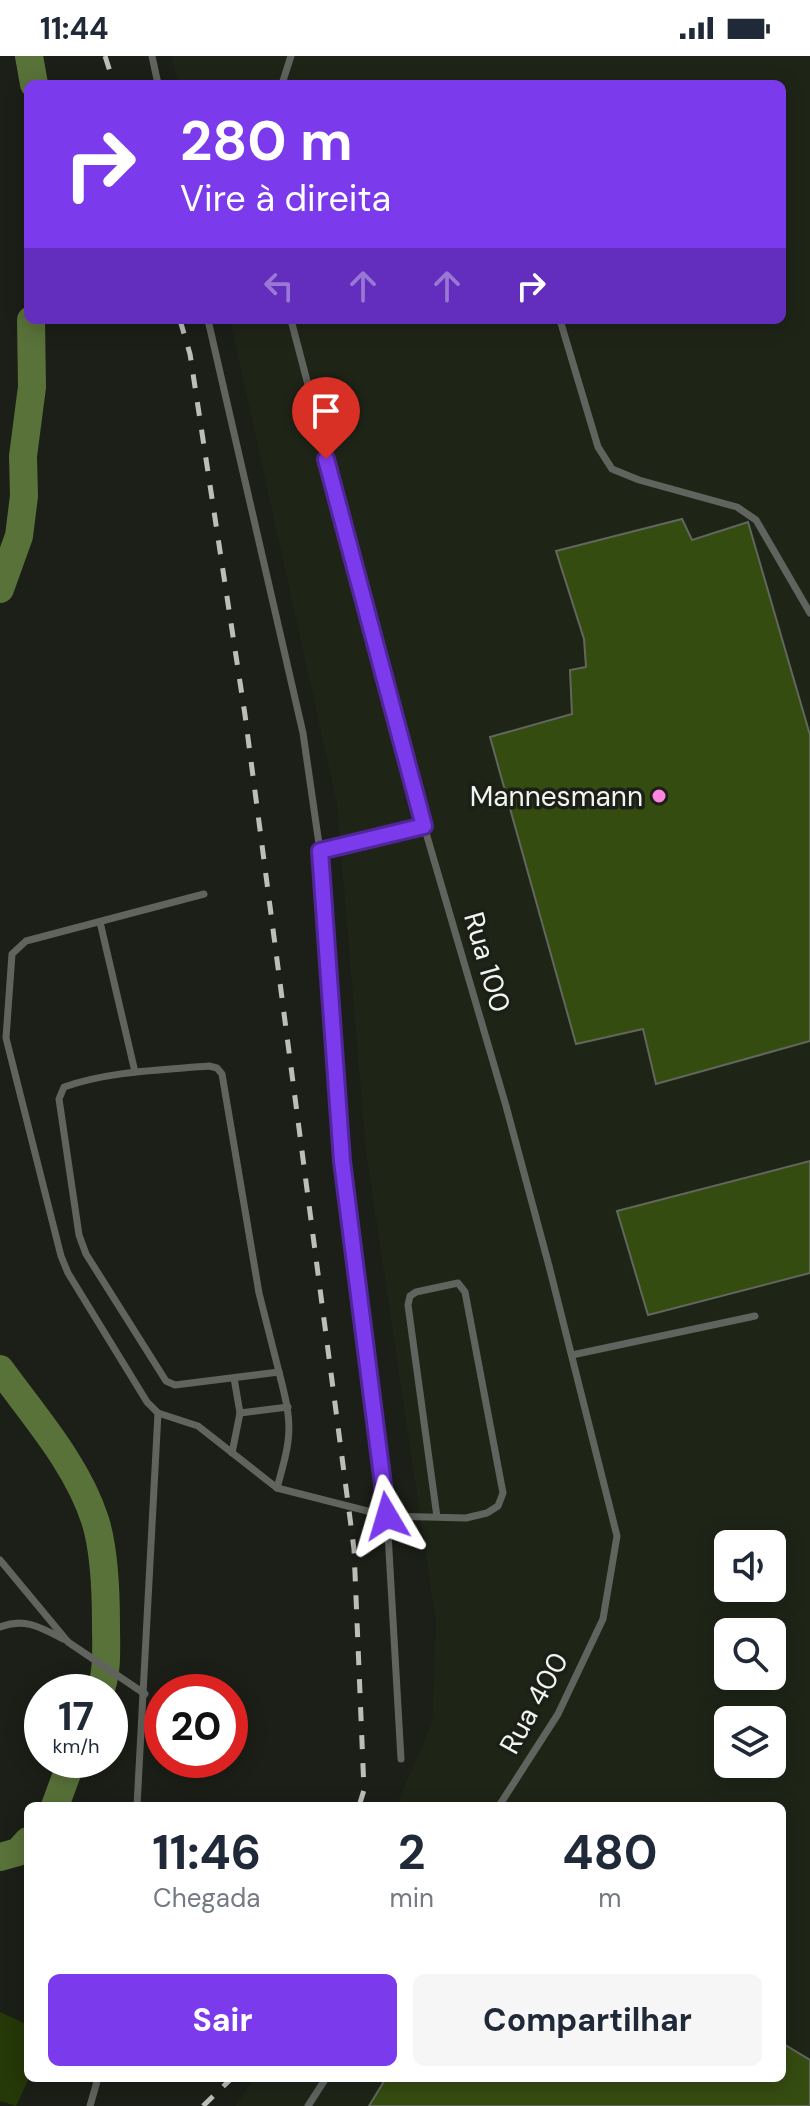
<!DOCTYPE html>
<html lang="pt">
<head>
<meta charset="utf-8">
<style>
  :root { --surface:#fff; --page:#f6f6f7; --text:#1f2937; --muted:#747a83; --accent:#7c3aed }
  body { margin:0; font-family:"DM Sans",sans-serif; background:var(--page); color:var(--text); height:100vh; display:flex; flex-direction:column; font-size:30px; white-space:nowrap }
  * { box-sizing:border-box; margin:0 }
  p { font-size:26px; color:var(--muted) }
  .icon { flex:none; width:44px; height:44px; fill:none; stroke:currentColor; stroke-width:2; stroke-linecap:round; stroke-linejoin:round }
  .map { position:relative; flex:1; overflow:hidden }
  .side { position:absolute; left:24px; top:1746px; width:762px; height:280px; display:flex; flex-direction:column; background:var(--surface); border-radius:12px; box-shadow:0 4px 20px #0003 }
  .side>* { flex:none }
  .top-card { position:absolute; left:24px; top:24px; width:762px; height:244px; border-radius:12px; box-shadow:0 4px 20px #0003; background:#7c3aed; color:#fff; overflow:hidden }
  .controls { position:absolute; left:714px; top:1474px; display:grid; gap:16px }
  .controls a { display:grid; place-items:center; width:72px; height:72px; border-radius:12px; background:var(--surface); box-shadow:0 4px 20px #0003; font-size:40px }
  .speed { position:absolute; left:24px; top:1618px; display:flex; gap:16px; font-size:40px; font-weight:700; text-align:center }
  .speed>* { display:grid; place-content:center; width:104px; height:104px; border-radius:50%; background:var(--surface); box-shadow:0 4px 20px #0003; line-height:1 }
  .speed small { font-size:20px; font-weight:400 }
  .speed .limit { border:12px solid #d22; background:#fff; color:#111 }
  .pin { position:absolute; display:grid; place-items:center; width:68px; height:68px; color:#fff; margin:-82px -34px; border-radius:50% 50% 50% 0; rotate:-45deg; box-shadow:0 0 8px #0007 }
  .pin .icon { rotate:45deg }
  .me { position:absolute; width:88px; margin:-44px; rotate:353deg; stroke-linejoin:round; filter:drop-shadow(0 0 6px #0008) }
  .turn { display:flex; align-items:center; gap:28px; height:168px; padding:0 24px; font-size:36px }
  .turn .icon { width:104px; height:104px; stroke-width:2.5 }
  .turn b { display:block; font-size:56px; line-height:68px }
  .lanes { display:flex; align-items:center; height:76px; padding:0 24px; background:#0003; justify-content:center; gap:40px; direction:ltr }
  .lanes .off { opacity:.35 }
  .eta { display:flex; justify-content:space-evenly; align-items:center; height:136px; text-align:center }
  .eta b { font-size:48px; font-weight:700; line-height:56px }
  .action { display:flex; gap:16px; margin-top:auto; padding:16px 24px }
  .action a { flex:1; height:92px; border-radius:12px; background:var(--accent); color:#fff; font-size:32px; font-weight:700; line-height:92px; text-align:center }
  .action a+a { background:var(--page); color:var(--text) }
  .status { display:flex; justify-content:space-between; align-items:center; height:56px; padding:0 40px; background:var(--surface); direction:ltr }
  .status svg { height:22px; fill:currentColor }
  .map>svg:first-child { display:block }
  .built { fill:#1e2517; fill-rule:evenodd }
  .green { fill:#253807 }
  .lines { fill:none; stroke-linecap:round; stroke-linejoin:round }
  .river { stroke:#597239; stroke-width:28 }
  .building { fill:#354c11; stroke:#62665d; stroke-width:2 }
  .service { stroke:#61635f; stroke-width:7 }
  .rail { stroke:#bcbfb9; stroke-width:5; stroke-dasharray:14 14; stroke-linecap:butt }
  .route-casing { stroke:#51269a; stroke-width:20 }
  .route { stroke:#7c3aed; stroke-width:14 }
  .poi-dot { fill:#ff85de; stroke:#1b1f17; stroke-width:3 }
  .labels { text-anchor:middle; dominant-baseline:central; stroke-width:7; stroke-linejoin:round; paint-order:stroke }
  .poi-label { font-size:28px; fill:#f2f4ef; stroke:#1b1f17; text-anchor:end }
  .street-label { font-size:28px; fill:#f2f4ef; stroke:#1b1f17 }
</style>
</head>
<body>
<div class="status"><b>11:44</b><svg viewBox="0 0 49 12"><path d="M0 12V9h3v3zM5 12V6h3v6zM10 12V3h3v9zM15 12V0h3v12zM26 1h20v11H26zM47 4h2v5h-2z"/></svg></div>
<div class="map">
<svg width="810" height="2050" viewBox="0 0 810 2050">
  <rect width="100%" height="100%" fill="#1b1f17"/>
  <!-- built -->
  <path class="built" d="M172,0H810V2050H235L255,2022H782V1750H396L432,1667L436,1566L366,1095L337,748L230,264H782V28H178ZM728,1488H772V1532H728ZM728,1576H772V1620H728ZM728,1664H772V1708H728Z"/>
  <!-- green -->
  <polygon class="green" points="0,1956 28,1969 29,2022 16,2050 0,2045"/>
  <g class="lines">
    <!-- river -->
    <g class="river">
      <polyline points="29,0 34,28"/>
      <polyline points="0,533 19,480 24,440 23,400 32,331 31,264"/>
      <path d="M0,1313C34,1360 77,1408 95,1464C104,1492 106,1539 106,1569C106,1591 108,1615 100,1636"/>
      <polyline points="55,1750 72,1704"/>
      <polyline points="0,1801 18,1796 28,1785"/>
    </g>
  </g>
  <!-- building -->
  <g class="building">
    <polygon points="682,463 692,484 748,466 810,679 810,985 656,1028 643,973 576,988 490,681 572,658 570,614 586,611 584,583 556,495"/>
    <polygon points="810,1105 810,1217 648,1259 617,1155"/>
    <polygon points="782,1987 810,2004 810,2050 369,2050 386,2022 782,2022"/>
  </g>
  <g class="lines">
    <!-- service -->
    <g class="service">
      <polyline points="152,0 158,28"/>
      <polyline points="282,28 291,0"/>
      <polyline points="208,264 303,677 320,795 342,1105 387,1460 401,1703"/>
      <polyline points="291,264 424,770 506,1050 549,1210 617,1480 603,1563 558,1658 499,1750"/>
      <polyline points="560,264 598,391 612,413 639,424 737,451 756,464 810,557"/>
      <polyline points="320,795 424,770"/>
      <polyline points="204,838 26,885 12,898 6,982 61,1200 68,1217 147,1346 158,1357 198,1370 277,1432 387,1460 466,1462 487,1457 498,1450 503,1437 465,1236 458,1227 416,1236 410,1240 408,1249 437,1461"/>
      <polyline points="100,866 135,1016"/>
      <path d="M209,1010L217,1012L222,1018L259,1237L279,1316L175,1329L166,1325L86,1198L79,1179L59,1043L64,1031C110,1015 162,1014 209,1010Z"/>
      <polyline points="572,1299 755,1260"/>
      <polyline points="240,1357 288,1351"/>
      <polyline points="232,1397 240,1357 234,1322"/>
      <path d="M277,1432C292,1379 293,1370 279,1316"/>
      <polyline points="0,1504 68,1586 145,1638"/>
      <path d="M0,1571C24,1561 42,1572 63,1583"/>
      <polyline points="137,1750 158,1357"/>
      <polyline points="90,2050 98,2022"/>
      <polyline points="308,2050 326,2022"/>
    </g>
    <!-- rail -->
    <g class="rail">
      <polyline points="105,0 114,28"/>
      <polyline points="180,264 190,298 245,659 354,1493 364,1734 359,1750"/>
      <polyline points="203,2050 232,2022"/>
    </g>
  </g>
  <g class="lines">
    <!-- route casing -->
    <g class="route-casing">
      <polyline id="route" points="326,403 424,770 320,795 342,1105 387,1460"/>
    </g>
    <!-- route -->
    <use href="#route" class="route"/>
  </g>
  <!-- markers -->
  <circle class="poi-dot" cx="659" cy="740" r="8"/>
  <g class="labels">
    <!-- poi labels -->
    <g class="poi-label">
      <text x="643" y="740">Mannesmann</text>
    </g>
    <!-- street labels -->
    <g class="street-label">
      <text transform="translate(487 906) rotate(74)">Rua 100</text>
      <text transform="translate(534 1647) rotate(-61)">Rua 400</text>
    </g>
  </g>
</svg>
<div class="controls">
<a><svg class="icon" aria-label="sound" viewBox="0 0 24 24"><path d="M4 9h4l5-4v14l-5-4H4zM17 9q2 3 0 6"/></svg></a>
<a><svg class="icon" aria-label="search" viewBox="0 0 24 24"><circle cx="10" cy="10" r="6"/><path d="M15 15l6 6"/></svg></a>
<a><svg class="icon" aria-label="layers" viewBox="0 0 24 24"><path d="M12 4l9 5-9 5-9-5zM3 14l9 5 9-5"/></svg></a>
</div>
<div class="speed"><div>17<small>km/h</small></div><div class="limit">20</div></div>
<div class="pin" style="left:326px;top:403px;background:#d93025"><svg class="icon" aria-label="arrive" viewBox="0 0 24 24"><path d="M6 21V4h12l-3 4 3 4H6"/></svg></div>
<svg class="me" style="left:387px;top:1460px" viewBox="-20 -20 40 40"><path d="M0-17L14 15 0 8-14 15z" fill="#7c3aed" stroke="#fff" stroke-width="4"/></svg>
<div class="top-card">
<div class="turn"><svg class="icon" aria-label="right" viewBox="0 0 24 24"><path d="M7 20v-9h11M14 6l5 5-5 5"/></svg><div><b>280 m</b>Vire à direita</div></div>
<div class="lanes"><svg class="icon off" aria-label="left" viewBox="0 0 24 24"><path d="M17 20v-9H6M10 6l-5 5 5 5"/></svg><svg class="icon off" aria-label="ahead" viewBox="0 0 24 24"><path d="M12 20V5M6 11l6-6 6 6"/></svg><svg class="icon off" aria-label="ahead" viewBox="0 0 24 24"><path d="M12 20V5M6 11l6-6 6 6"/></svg><svg class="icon" aria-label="right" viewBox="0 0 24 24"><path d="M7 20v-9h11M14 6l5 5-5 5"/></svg></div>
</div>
<section class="side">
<div class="eta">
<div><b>11:46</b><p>Chegada</p></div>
<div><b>2</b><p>min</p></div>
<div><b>480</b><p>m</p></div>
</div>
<div class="action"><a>Sair</a><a>Compartilhar</a></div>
</section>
</div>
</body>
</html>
